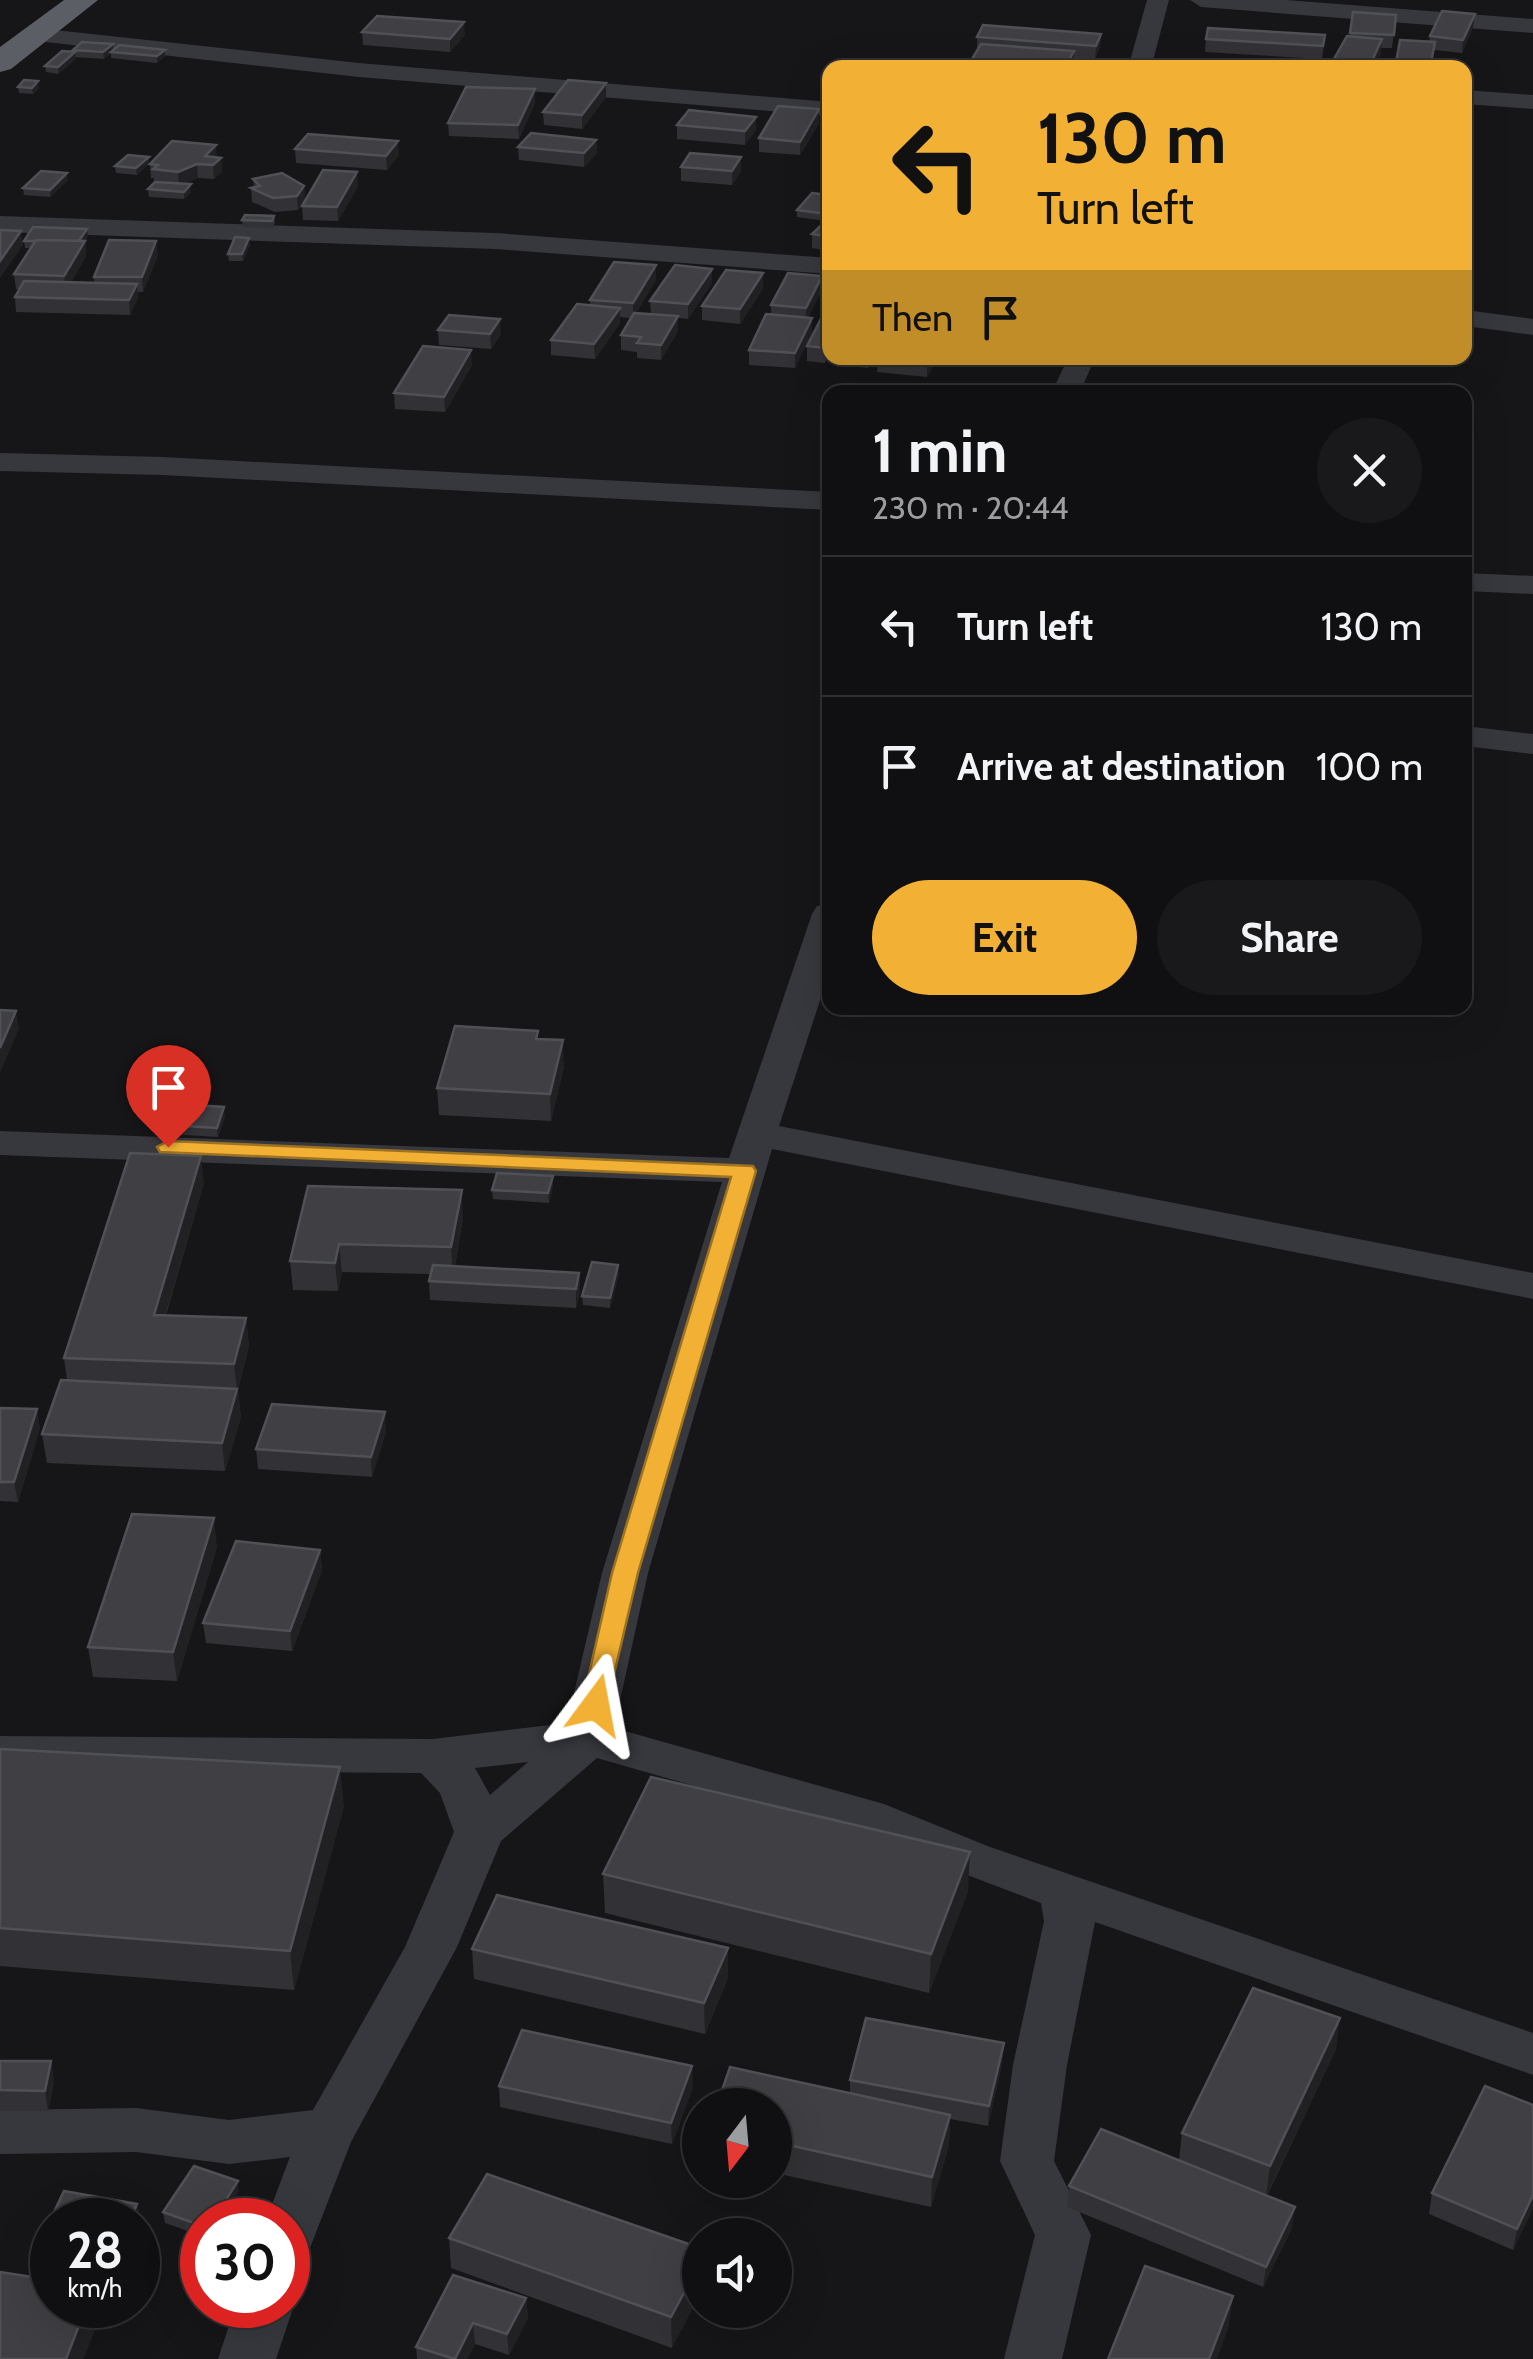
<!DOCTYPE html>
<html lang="en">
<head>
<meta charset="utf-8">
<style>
  :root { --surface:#101012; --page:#19191b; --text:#f1f3f6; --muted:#9c9d9f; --line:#303032; --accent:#f2b134 }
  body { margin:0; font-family:Cabin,sans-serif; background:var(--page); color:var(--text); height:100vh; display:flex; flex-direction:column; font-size:38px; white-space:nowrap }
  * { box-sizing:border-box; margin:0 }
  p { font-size:32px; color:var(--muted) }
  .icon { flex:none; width:55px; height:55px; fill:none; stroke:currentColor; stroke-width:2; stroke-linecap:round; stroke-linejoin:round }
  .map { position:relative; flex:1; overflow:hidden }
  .details { position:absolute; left:822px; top:385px; width:650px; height:630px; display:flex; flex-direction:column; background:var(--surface); border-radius:20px; box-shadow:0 10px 40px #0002,0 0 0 2px var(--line) }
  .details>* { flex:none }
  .top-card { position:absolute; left:822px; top:60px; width:650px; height:305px; border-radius:20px; box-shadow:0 10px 40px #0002,0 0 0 2px var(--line); background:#f2b134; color:#111; overflow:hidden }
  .needle { width:65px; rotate:196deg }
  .fabs { position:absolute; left:682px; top:2088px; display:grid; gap:20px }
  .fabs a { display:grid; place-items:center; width:110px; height:110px; border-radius:50%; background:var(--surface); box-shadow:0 10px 40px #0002,0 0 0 2px var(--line); font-size:50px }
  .speed { position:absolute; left:30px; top:2198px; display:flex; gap:20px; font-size:50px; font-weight:700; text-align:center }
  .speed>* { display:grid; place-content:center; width:130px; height:130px; border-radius:50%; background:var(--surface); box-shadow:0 10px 40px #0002,0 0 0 2px var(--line); line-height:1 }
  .speed small { font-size:25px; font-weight:400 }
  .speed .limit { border:15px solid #d22; background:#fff; color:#111 }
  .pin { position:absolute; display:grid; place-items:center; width:85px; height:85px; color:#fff; margin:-102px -42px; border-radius:50% 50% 50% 0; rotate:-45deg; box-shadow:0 0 10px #0007 }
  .pin .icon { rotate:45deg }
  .me { position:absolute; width:110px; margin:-55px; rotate:13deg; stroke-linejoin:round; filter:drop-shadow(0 0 8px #0008) }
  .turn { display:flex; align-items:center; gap:35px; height:210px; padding:0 50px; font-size:45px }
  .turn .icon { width:130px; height:130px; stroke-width:2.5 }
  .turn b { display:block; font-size:70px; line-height:85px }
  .then { display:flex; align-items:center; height:95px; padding:0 50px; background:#0003; gap:20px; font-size:38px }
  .round { display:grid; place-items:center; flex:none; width:105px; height:105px; border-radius:52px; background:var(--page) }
  .headline { display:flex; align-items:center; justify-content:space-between; height:170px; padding:0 50px }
  h1 { font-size:60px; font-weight:700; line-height:75px }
  .action { display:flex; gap:20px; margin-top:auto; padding:20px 50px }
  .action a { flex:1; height:115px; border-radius:60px; background:var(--accent); color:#111; font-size:40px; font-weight:700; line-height:115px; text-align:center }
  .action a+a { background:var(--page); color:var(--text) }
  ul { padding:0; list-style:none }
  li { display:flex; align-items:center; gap:30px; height:140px; padding:0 50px; border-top:2px solid var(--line) }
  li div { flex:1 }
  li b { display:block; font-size:38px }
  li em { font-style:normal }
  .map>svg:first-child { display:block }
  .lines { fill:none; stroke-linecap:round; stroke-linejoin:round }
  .minor { fill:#37383d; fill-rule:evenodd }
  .trunk { fill:#5b5e65; fill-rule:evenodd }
  .wall { fill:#323236 }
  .shaded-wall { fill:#212124 }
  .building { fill:#3f3f44; stroke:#4f5156; stroke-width:2.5 }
  .route { fill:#f2b134; stroke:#9d7322; stroke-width:2.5 }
</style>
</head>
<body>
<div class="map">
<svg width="1533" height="2359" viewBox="0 0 1533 2359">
  <rect width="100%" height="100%" fill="#161618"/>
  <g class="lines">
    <!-- minor -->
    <g class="minor">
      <polygon points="1147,0 1169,0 1151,68 1128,68"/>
      <polygon points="1190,0 1286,0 1533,19 1533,33 1201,7"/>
      <polygon points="36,28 359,63 830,102 830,116 359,77 28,40 25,35"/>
      <polygon points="1465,90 1533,95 1533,109 1465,104"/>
      <polygon points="0,216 495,233 830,258 830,274 495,249 0,232"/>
      <polygon points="1465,310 1533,319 1533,335 1465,326"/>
      <polygon points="1068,358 1095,358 1080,392 1052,392"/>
      <polygon points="0,453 163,457 830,492 830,510 163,475 0,471"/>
      <polygon points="1465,573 1533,576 1533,594 1465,591"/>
      <polygon points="1465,726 1533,734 1533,754 1465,746"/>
      <path d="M830,903V970L779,1126L1533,1273V1299L772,1149L648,1573L614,1728L884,1804L990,1847L1533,2033V2075L1095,1922L1067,2065L1054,2161L1091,2235L1062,2359H1004L1035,2235L1000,2161L1013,2065L1044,1921L1041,1903L851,1831L597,1758L501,1841L457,1947L351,2142L308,2253L288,2260V2220H266L290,2157L229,2164L136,2152L0,2154V2110L136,2108L229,2120L313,2110L405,1947L454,1832L440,1793L421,1773L0,1770V1736L433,1739L567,1723L602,1573L722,1182L0,1155V1131L729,1158L812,914L817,906ZM528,1762L490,1795L475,1768Z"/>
      <polygon points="288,2293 294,2305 276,2359 218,2359 236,2305 288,2305"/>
    </g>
    <!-- trunk -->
    <polygon class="trunk" points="64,0 98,0 11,69 0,72 0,47"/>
  </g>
  <!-- wall -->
  <g class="wall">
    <polygon points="1353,12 1396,15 1392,48 1381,48 1381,53 1374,68 1333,68 1334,59 1350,36"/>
    <polygon points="1473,27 1462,53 1434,50 1429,42 1430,36"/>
    <polygon points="362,32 465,35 450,52 363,45"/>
    <polygon points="1101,34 1100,47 1095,59 1073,58 1071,68 972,68 972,59 977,50 977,37"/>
    <polygon points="1325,35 1322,59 1205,52 1206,39"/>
    <polygon points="113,44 113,50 165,56 157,63 111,58 111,53 104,59 75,57 76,59 58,74 46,72 45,66 73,52 73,50"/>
    <polygon points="606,83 606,97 582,129 544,125 543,112"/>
    <polygon points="18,87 39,88 33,94 19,93"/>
    <polygon points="535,89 535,103 519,139 449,136 448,123"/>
    <polygon points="819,109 819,123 800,155 759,152 759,138"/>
    <polygon points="756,117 756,130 745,145 677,139 677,125"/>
    <polygon points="596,140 597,153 584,167 519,160 518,147"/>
    <polygon points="295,149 399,155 387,170 296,163"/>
    <polygon points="149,157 149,164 137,175 116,173 115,166"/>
    <polygon points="217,157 221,158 222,172 214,179 198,178 183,184 191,192 184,199 149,197 148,189 154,182 154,178 151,178 150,164"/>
    <polygon points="741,157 741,171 732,185 681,181 681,167"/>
    <polygon points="253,179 304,186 305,200 298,210 275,212 252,202 251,188 254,187"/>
    <polygon points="68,180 50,197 24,195 23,188"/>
    <polygon points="358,186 338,221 303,220 302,206"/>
    <polygon points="830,195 830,251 812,248 812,234 826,221 797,217 797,210"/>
    <polygon points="274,216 275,223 272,228 243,227 242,220"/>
    <polygon points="88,237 85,241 86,256 71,282 94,283 94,277 158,255 143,292 138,292 138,298 130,315 16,312 15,297 19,289 16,289 14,274 31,248 25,248 24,241"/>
    <polygon points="250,245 243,261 229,261 228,254"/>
    <polygon points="822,276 822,290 808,317 812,332 795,368 749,365 749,350 771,314 771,305"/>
    <polygon points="656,280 636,313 651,314 650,301 712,283 688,319 678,318 678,331 661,360 637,358 637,352 621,350 621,335 631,318 620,317 620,323 595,359 551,355 551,340 590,305 590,300"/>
    <polygon points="830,281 830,308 826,307 826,292"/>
    <polygon points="763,288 740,324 702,320 702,306"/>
    <polygon points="825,311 830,354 825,363 807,361 807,346"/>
    <polygon points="1465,311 1473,312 1468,345 1465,345"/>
    <polygon points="438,330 501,334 491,349 439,345"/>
    <polygon points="852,358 872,358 872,361 868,368 851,366"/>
    <polygon points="878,358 938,358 927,377 877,372"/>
    <polygon points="472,365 445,412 395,409 394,393"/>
    <polygon points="538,1031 538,1039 564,1067 551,1121 439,1115 437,1088"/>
    <polygon points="225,1116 218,1137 170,1134 169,1125"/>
    <polygon points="553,1176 553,1185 549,1203 493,1199 492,1190"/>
    <polygon points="204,1183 166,1315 246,1318 249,1346 238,1390 241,1417 225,1471 47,1463 42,1434 67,1381 64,1358"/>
    <polygon points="308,1186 463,1218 455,1266 579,1273 580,1292 576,1308 430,1300 429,1281 430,1274 342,1272 338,1291 293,1290 290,1261"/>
    <polygon points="619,1274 610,1308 583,1305 582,1296"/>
    <polygon points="0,1408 40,1428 18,1502 0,1501"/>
    <polygon points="386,1432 372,1477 258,1469 256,1449"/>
    <polygon points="217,1547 177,1681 93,1677 88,1647"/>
    <polygon points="320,1550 322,1570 292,1651 206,1643 203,1623"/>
    <polygon points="0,1749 344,1806 294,1990 0,1966"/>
    <polygon points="603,1874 968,1891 929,1993 605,1913"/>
    <polygon points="472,1949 728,1978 705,2034 474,1979"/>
    <polygon points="1004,2043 1002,2064 988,2126 950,2119 949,2145 931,2207 775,2173 775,2105 850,2093 850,2080"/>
    <polygon points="1336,2049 1267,2196 1292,2228 1263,2287 1067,2207 1069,2186 1179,2160 1182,2133"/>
    <polygon points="0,2061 51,2061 54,2082 48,2111 0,2111"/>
    <polygon points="499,2086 693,2087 672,2144 500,2107"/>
    <polygon points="64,2191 137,2204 141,2225 138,2232 138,2220 52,2220 52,2305 98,2305 100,2317 83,2359 0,2359 0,2272 48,2280 37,2278 33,2257"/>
    <polygon points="239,2191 202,2220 202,2236 165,2223 163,2212"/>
    <polygon points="1432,2193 1533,2208 1513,2250 1429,2214"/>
    <polygon points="449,2238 700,2248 672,2348 451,2268"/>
    <polygon points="526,2298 528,2318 509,2355 475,2344 467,2359 417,2359 416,2347"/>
  </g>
  <!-- shaded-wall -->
  <g class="shaded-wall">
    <polygon points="1475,14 1473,27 1462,53 1463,40"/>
    <polygon points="464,22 465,35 450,52 450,39"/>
    <polygon points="1101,34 1100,47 1095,59 1096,46"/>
    <polygon points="1382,39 1381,53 1374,68 1370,68 1371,63"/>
    <polygon points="113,44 113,51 104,59 103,52"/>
    <polygon points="165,50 165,56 157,63 157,56"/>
    <polygon points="1074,51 1073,65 1071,68 1065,68"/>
    <polygon points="75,52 76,59 58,74 58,67"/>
    <polygon points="38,81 39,88 33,94 32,88"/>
    <polygon points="606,83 606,97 582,129 582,115"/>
    <polygon points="535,89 535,103 519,139 518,125"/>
    <polygon points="819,109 819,123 800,155 800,142"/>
    <polygon points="756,117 756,130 745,145 745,131"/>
    <polygon points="596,140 597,153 584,167 584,153"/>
    <polygon points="398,141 399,155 387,170 386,156"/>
    <polygon points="216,145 217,159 205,156"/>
    <polygon points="149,157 149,164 137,175 136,168"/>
    <polygon points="741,157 741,171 732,185 732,171"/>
    <polygon points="221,158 222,172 214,179 213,165"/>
    <polygon points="197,164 198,178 179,186 178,172"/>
    <polygon points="357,172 358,186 338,221 337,207"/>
    <polygon points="67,173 68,180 50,197 50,190"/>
    <polygon points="191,184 191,192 184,199 184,192"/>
    <polygon points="304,186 305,200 298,210 297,196"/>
    <polygon points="87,229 88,237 85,241 86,256 66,291 64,276 78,242"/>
    <polygon points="21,231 23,245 0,278 0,261"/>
    <polygon points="249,238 250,245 243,261 242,254"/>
    <polygon points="156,241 158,255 143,292 142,277"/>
    <polygon points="656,265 656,280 633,318 633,303"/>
    <polygon points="712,269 712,283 688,319 688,304"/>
    <polygon points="763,273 763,288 740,324 740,309"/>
    <polygon points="822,276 822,290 806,323 806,308"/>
    <polygon points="137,284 138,298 130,315 129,300"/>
    <polygon points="620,308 620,323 595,359 594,344"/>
    <polygon points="678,316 678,331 661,360 661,345"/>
    <polygon points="812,318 812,332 795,368 795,353"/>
    <polygon points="500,319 501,334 491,349 490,334"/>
    <polygon points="830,339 830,354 825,363 826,348"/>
    <polygon points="471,350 472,365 445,412 444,397"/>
    <polygon points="930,358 938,358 927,377 927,362"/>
    <polygon points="16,1011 19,1029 0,1073 0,1048"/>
    <polygon points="563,1040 564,1067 551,1121 550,1094"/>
    <polygon points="224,1107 225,1116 218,1137 217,1128"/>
    <polygon points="201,1156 204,1183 157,1343 154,1315"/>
    <polygon points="553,1176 553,1185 549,1203 548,1193"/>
    <polygon points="462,1190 463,1218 453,1275 451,1247"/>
    <polygon points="339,1244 342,1272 338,1291 335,1263"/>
    <polygon points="618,1265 619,1274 610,1308 610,1298"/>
    <polygon points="579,1273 580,1292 576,1308 576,1289"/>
    <polygon points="246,1318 249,1346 238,1390 241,1417 225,1471 222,1443 237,1390 234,1364"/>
    <polygon points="37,1409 40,1428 18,1502 14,1482"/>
    <polygon points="385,1412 386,1432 372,1477 371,1457"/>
    <polygon points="214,1518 217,1547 177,1681 173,1652"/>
    <polygon points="320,1550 322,1570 292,1651 290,1631"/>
    <polygon points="340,1767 344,1806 294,1990 290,1951"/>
    <polygon points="970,1852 968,1891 929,1993 931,1954"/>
    <polygon points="728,1948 728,1978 705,2034 704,2003"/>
    <polygon points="1340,2018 1336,2049 1266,2197 1270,2166"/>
    <polygon points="1004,2043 1002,2064 988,2126 989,2106"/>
    <polygon points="51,2061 54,2082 48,2111 45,2091"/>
    <polygon points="692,2066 693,2087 672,2144 671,2123"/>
    <polygon points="950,2115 949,2145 931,2207 932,2177"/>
    <polygon points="238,2181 239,2191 221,2220 213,2220"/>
    <polygon points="1533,2195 1533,2208 1513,2250 1517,2229"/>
    <polygon points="137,2204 141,2225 138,2232 138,2220 130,2220"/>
    <polygon points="1295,2207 1292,2228 1263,2287 1266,2267"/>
    <polygon points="700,2263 700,2295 672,2348 671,2317"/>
    <polygon points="1233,2296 1229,2326 1217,2359 1209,2359"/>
    <polygon points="526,2298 528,2318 509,2355 507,2334"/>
    <polygon points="87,2305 98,2305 100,2317 83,2359 66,2359"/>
    <polygon points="473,2323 475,2344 467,2359 455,2359"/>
  </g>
  <!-- building -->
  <g class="building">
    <polygon points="1442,11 1475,14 1463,40 1430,36"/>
    <polygon points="1353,12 1396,15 1394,35 1350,33"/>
    <polygon points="377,16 464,22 450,39 362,32"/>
    <polygon points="983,25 1101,34 1096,46 977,37"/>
    <polygon points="1208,28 1325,35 1323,46 1206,39"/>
    <polygon points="1347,36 1382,39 1371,63 1334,59"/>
    <polygon points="1400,40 1435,42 1430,68 1395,68"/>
    <polygon points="82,42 113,44 103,52 73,50"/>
    <polygon points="981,44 1074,51 1065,67 972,59"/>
    <polygon points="119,45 165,50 157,56 111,52"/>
    <polygon points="62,51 75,52 58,67 45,66"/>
    <polygon points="24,80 38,81 32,88 18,87"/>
    <polygon points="568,80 606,83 582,115 543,112"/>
    <polygon points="466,87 535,89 518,125 448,123"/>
    <polygon points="778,106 819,109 800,142 759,138"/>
    <polygon points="689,110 756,117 745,131 677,125"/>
    <polygon points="531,133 596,140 584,153 518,147"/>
    <polygon points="308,134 398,141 386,156 295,149"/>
    <polygon points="172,141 216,145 205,156 221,158 213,165 197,164 178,172 153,169 158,165 150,164"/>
    <polygon points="690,153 741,157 732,171 681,167"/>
    <polygon points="128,155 149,157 136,168 115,166"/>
    <polygon points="323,170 357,172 337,207 302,206"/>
    <polygon points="41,171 67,173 50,190 23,188"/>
    <polygon points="282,173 304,186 297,196 273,198 251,188 260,186 253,179"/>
    <polygon points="155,182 191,184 184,192 148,189"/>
    <polygon points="812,193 830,195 830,210 827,214 797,210"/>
    <polygon points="245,215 274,216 272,221 242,220"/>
    <polygon points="830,217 830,237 812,234"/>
    <polygon points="33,227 87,229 79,241 24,241"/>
    <polygon points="0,230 21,231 0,261"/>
    <polygon points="235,237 249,238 242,254 228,254"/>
    <polygon points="36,240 85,241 64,276 14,274"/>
    <polygon points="109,240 156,241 142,277 94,277"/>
    <polygon points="614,262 656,265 633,303 590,300"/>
    <polygon points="675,265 712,269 688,304 650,301"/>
    <polygon points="726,270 763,273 740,309 702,306"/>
    <polygon points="788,273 822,276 806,308 771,305"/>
    <polygon points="24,281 137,284 129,300 15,297"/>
    <polygon points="577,304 620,308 594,344 551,340"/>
    <polygon points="825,311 830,311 830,339 826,348 807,346"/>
    <polygon points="1465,311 1473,312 1470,330 1465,330"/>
    <polygon points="634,313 678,316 661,345 637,343 641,337 621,335"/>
    <polygon points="766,314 812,318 795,353 749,350"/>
    <polygon points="449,315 500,319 490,334 438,330"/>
    <polygon points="423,346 471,350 444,397 394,393"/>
    <polygon points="885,358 930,358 927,362"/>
    <polygon points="0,1010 16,1011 0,1048"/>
    <polygon points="455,1026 538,1031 536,1039 563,1040 550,1094 437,1088"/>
    <polygon points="176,1104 224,1107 217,1128 169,1125"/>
    <polygon points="130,1153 201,1156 154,1315 246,1318 234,1364 64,1358"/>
    <polygon points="497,1173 553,1176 548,1193 492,1190"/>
    <polygon points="308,1186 462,1190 451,1247 339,1244 335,1263 290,1261"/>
    <polygon points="592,1262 618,1265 610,1298 582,1296"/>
    <polygon points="433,1265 579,1273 576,1289 429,1281"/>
    <polygon points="61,1380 237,1389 222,1443 42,1434"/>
    <polygon points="272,1404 385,1412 371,1457 256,1449"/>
    <polygon points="0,1408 37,1409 14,1482 0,1482"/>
    <polygon points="132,1514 214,1518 173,1652 88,1647"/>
    <polygon points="236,1541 320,1550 290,1631 203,1623"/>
    <polygon points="0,1749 340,1767 290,1951 0,1928"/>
    <polygon points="651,1777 970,1852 931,1954 603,1874"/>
    <polygon points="497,1895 728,1948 704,2003 472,1949"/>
    <polygon points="1253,1988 1340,2018 1270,2166 1182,2133"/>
    <polygon points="866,2018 1004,2043 989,2106 850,2080"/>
    <polygon points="522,2030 692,2066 671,2123 499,2086"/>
    <polygon points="0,2061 51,2061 45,2091 0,2090"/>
    <polygon points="730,2067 950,2115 932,2177 775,2142 775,2105 717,2105"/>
    <polygon points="1485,2086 1533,2105 1533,2195 1517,2229 1432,2193"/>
    <polygon points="1101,2129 1295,2207 1266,2267 1069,2186"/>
    <polygon points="194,2166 238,2181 213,2220 202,2220 202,2226 163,2212"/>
    <polygon points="487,2174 700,2248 700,2263 671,2317 449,2238"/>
    <polygon points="64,2191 137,2204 130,2220 52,2220 52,2260 33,2257"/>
    <polygon points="1145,2266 1233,2296 1209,2359 1108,2359"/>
    <polygon points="0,2272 52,2280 52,2305 87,2305 66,2359 0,2359"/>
    <polygon points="453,2275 526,2298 507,2334 473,2323 455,2359 416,2347"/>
  </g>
  <!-- route -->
  <polygon class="route" points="168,1141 753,1166 756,1171 638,1573 605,1712 586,1712 582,1705 612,1573 731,1177 160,1152 157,1147"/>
</svg>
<div class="fabs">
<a><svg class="needle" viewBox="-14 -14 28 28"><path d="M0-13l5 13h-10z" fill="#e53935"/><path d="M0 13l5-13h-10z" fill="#9c9d9f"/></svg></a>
<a><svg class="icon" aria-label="sound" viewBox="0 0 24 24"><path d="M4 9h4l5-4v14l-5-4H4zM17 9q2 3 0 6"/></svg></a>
</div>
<div class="speed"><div>28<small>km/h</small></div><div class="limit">30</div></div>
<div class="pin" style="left:168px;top:1147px;background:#d93025"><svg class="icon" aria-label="arrive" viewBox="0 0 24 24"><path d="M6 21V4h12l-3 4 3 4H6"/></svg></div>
<svg class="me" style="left:596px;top:1705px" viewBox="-20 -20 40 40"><path d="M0-17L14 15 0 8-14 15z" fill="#f2b134" stroke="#fff" stroke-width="4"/></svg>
<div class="top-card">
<div class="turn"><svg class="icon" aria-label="left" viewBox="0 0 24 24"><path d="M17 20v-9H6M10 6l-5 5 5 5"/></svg><div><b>130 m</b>Turn left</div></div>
<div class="then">Then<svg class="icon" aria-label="arrive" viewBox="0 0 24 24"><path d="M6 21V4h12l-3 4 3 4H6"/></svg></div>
</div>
<section class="details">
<div class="headline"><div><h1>1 min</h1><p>230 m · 20:44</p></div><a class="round"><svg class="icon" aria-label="close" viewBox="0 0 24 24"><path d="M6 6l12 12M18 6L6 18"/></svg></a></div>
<ul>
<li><svg class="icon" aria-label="left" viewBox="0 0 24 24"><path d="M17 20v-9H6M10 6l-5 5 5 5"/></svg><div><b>Turn left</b></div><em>130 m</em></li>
<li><svg class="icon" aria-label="arrive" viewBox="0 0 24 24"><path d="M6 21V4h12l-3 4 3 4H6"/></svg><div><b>Arrive at destination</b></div><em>100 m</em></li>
</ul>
<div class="action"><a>Exit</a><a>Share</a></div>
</section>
</div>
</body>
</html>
